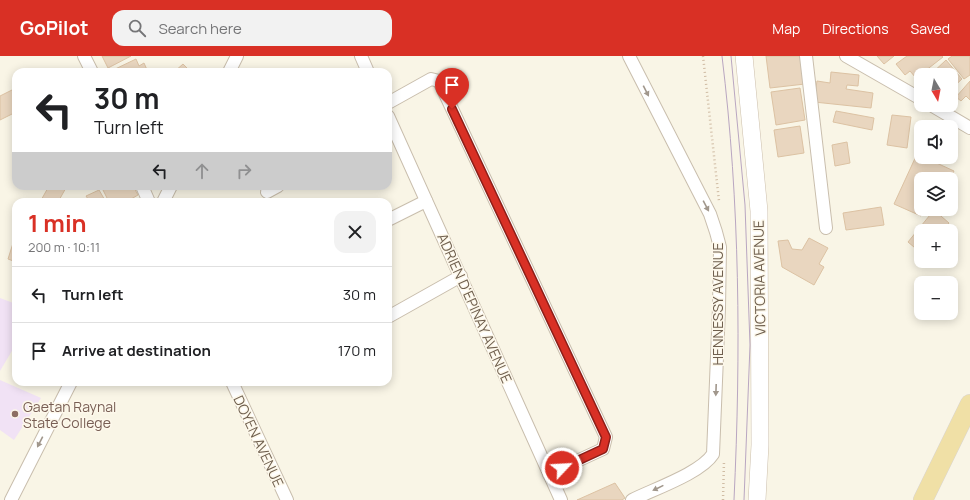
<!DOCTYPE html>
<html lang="en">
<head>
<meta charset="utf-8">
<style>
  :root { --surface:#fff; --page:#f2f2f2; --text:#202124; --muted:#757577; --line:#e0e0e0; --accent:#d93025 }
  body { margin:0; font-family:Manrope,sans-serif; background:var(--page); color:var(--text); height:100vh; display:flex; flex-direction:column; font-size:15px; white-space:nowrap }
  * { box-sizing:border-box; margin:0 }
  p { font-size:13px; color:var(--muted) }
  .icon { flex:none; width:22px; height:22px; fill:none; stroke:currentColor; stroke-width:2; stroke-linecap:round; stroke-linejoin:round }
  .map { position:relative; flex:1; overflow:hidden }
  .details { position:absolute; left:12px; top:142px; width:380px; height:188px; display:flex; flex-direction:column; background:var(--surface); border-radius:12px; box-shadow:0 2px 10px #0003 }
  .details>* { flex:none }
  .guide { position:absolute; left:12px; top:12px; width:380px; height:122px; border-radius:12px; box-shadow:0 2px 10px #0003; background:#fff; color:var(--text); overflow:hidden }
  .needle { width:26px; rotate:170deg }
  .fabs { position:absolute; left:914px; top:12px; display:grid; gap:8px }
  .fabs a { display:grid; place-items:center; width:44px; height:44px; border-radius:8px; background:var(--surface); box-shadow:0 2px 10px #0003; font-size:20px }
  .pin { position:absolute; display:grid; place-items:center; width:34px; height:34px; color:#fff; margin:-41px -17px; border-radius:50% 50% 50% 0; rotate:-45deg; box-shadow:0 0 4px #0007 }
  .pin .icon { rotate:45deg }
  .me { position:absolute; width:44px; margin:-22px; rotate:65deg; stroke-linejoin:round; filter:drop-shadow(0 0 3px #0008) }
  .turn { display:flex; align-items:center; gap:14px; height:84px; padding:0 16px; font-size:18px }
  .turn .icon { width:52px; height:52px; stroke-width:2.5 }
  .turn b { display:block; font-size:28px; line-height:34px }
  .lanes { display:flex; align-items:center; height:38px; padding:0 16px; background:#0003; justify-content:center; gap:20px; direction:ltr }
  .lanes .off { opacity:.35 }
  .round { display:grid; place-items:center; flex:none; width:42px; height:42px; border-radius:12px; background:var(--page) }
  .overview { display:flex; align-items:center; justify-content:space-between; height:68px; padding:0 16px }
  h1 { font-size:24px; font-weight:700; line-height:30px; color:var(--accent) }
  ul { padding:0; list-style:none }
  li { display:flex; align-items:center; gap:12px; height:56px; padding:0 16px; border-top:1px solid var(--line) }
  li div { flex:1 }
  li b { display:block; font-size:15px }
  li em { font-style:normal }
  header { display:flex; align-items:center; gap:24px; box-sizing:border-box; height:56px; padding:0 20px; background:var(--accent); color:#fff }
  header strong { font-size:19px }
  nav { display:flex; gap:22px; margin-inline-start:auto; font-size:14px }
  .search { width:280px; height:36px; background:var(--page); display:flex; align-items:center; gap:10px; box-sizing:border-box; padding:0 14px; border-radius:12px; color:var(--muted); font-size:15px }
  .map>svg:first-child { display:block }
  .education { fill:#f1e2f5 }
  .building { fill:#e9d6bf; stroke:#dcc2a3 }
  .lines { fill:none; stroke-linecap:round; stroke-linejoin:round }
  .minor-casing { stroke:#c9bead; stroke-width:14 }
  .secondary-casing { stroke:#ccbfac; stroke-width:18 }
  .primary-casing { stroke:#dad5d1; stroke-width:20 }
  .path { stroke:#d0bca4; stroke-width:2.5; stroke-dasharray:1 3; stroke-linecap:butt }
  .minor { stroke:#fff; stroke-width:12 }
  .secondary { stroke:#fff; stroke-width:17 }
  .primary { stroke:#f0e0a6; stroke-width:19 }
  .tram { stroke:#b9a6c1; stroke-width:1 }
  .oneway { fill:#a1978c }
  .route-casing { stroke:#8d1f18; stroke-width:10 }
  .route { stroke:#d93025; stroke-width:7 }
  .education-dot { fill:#8d6e63; stroke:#fdf8eb; stroke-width:1.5 }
  .labels { text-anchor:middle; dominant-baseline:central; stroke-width:3; stroke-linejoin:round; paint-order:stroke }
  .street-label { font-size:14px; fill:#6f5f4e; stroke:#fdf8eb }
  .education-label { font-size:14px; fill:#785e54; stroke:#fdf8eb; text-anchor:start }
</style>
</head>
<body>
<header>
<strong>GoPilot</strong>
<div class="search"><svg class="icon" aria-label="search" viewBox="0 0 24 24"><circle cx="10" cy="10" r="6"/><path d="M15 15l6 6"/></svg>Search here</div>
<nav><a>Map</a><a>Directions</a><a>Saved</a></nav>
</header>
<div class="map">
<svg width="970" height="444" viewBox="0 0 970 444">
  <rect width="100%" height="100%" fill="#f9f5e6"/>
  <!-- education -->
  <g class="education">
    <polygon points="0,242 16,248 16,288 0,315"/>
    <polygon points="0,324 41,342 14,384 0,374"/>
  </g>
  <!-- building -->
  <g class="building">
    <polygon points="102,0 131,0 108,12"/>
    <polygon points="766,0 802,0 805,28 770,32"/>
    <polygon points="877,0 894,0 884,8"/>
    <polygon points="907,0 942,0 943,1 916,22 910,15 905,19 896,8"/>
    <polygon points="952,0 970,0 970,19 964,23 948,3"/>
    <polygon points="136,3 139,10 144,7 148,16 109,16"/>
    <polygon points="946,4 962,23 951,33 951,19 930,19"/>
    <polygon points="183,8 191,16 174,16"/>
    <polygon points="831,16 859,19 858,30 847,29 846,33 873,37 871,52 814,46 817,25 830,27"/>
    <polygon points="970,25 970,44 966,40 961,45 956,41"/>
    <polygon points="800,32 805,64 776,69 771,36"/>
    <polygon points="14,33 16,56 0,64 0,40"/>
    <polygon points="836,55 874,62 872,74 833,66"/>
    <polygon points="892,59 911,61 907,92 887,89"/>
    <polygon points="800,70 804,97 778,101 774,74"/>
    <polygon points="847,86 850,107 835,110 832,89"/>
    <polygon points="917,98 954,115 950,123 921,123 921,132 915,144 921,146 921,153 924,153 921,160 894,148"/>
    <polygon points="49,130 67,130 58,146 40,146"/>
    <polygon points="106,130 133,130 138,139 126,146 109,146 102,132"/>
    <polygon points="99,134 106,146 90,146 86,140"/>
    <polygon points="881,151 884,169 846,174 843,157"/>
    <polygon points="934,154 949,167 942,175 921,175 921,197 908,186"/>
    <polygon points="15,181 16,181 16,206 8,203"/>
    <polygon points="809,182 828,192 819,208 824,211 814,229 782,211 778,185 788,184 792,193 802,194"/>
    <polygon points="615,427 625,442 622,444 577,444"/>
  </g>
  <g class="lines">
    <!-- minor casing -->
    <g class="minor-casing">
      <g id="minor">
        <polyline points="84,0 92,16"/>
        <polyline points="361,0 368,16"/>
        <path d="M629,0L710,158L716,176L720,191L719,252L713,398C701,417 654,433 632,444"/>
        <polyline points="806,0 826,172"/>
        <polyline points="846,0 921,43"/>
        <polyline points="229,16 237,0"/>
        <polyline points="388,47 431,23 439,25 606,381 603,393 549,418"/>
        <polyline points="931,49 970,72"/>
        <polyline points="388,60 561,444"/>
        <polyline points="142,130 149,146"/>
        <polyline points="267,136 278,130"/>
        <polyline points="163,146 171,130"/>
        <polyline points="388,164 426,145"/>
        <polyline points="388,261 461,220"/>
        <polyline points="232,326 287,444"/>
        <polyline points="11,444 71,326"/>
      </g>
    </g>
    <!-- secondary casing -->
    <g class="secondary-casing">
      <polyline id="secondary" points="744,0 759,155 760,389 757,444"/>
    </g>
    <!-- primary casing -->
    <g class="primary-casing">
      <polyline id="primary" points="923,444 970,348"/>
    </g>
    <!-- path -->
    <g class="path">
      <polyline points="703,0 719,145"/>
      <polyline points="723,444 724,405"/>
    </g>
    <!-- minor -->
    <use href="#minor" class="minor"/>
    <!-- secondary -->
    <use href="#secondary" class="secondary"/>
    <!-- primary -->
    <use href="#primary" class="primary"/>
    <!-- tram -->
    <g class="tram">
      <path d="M722,0C740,147 741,296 734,444"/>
      <polyline points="731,0 745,149 750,289 744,444"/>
    </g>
  </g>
  <!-- one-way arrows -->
  <defs><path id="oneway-solid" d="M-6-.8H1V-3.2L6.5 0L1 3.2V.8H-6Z"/></defs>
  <g class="oneway">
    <use href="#oneway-solid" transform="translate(646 35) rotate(63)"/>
    <use href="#oneway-solid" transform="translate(706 150) rotate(62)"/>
    <use href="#oneway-solid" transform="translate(716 334) rotate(92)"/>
    <use href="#oneway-solid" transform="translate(40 386) rotate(117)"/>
    <use href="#oneway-solid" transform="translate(658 432) rotate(154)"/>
  </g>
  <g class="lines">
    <!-- route casing -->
    <g class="route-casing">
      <polyline id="route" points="452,53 606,381 603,393 562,412"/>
    </g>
    <!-- route -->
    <use href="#route" class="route"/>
  </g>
  <!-- markers -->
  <circle class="education-dot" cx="15" cy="358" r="4"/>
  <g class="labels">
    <!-- street labels -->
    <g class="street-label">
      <text transform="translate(759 222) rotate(-91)">VICTORIA AVENUE</text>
      <text transform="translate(717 248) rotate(-90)">HENNESSY AVENUE</text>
      <text transform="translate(475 252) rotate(66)">ADRIEN D'EPINAY AVENUE</text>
      <text transform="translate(259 385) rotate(65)">DOYEN AVENUE</text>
    </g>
    <!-- education labels -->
    <g class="education-label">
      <text x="23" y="350">Gaetan Raynal<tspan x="23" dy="16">State College</tspan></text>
    </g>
  </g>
</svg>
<div class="fabs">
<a><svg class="needle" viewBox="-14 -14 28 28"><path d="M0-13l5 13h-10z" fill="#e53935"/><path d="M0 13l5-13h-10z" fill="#757577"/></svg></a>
<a><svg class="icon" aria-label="sound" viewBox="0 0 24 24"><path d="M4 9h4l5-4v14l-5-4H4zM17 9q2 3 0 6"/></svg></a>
<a><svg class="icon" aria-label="layers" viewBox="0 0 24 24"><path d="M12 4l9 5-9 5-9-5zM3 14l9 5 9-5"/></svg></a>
<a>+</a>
<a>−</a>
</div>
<div class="pin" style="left:452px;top:53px;background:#d93025"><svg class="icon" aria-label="arrive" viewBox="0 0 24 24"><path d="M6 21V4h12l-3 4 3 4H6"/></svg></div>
<svg class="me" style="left:562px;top:412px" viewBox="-20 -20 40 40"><circle r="17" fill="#d93025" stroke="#fff" stroke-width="3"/><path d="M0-11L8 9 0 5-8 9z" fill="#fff"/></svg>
<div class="guide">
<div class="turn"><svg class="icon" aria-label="left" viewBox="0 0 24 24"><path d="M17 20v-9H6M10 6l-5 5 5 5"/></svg><div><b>30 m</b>Turn left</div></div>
<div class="lanes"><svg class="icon" aria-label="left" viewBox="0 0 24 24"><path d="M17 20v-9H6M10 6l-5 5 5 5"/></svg><svg class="icon off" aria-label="ahead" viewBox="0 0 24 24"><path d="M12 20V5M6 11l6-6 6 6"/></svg><svg class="icon off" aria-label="right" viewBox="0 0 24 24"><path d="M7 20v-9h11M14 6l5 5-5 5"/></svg></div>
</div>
<section class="details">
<div class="overview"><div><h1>1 min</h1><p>200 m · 10:11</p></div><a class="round"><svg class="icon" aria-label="close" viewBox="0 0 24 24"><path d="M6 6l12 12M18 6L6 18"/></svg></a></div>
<ul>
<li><svg class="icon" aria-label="left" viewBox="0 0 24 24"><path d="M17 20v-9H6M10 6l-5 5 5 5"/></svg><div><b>Turn left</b></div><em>30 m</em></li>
<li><svg class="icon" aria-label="arrive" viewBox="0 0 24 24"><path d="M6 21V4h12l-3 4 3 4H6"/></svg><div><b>Arrive at destination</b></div><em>170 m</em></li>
</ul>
</section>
</div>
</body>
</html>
